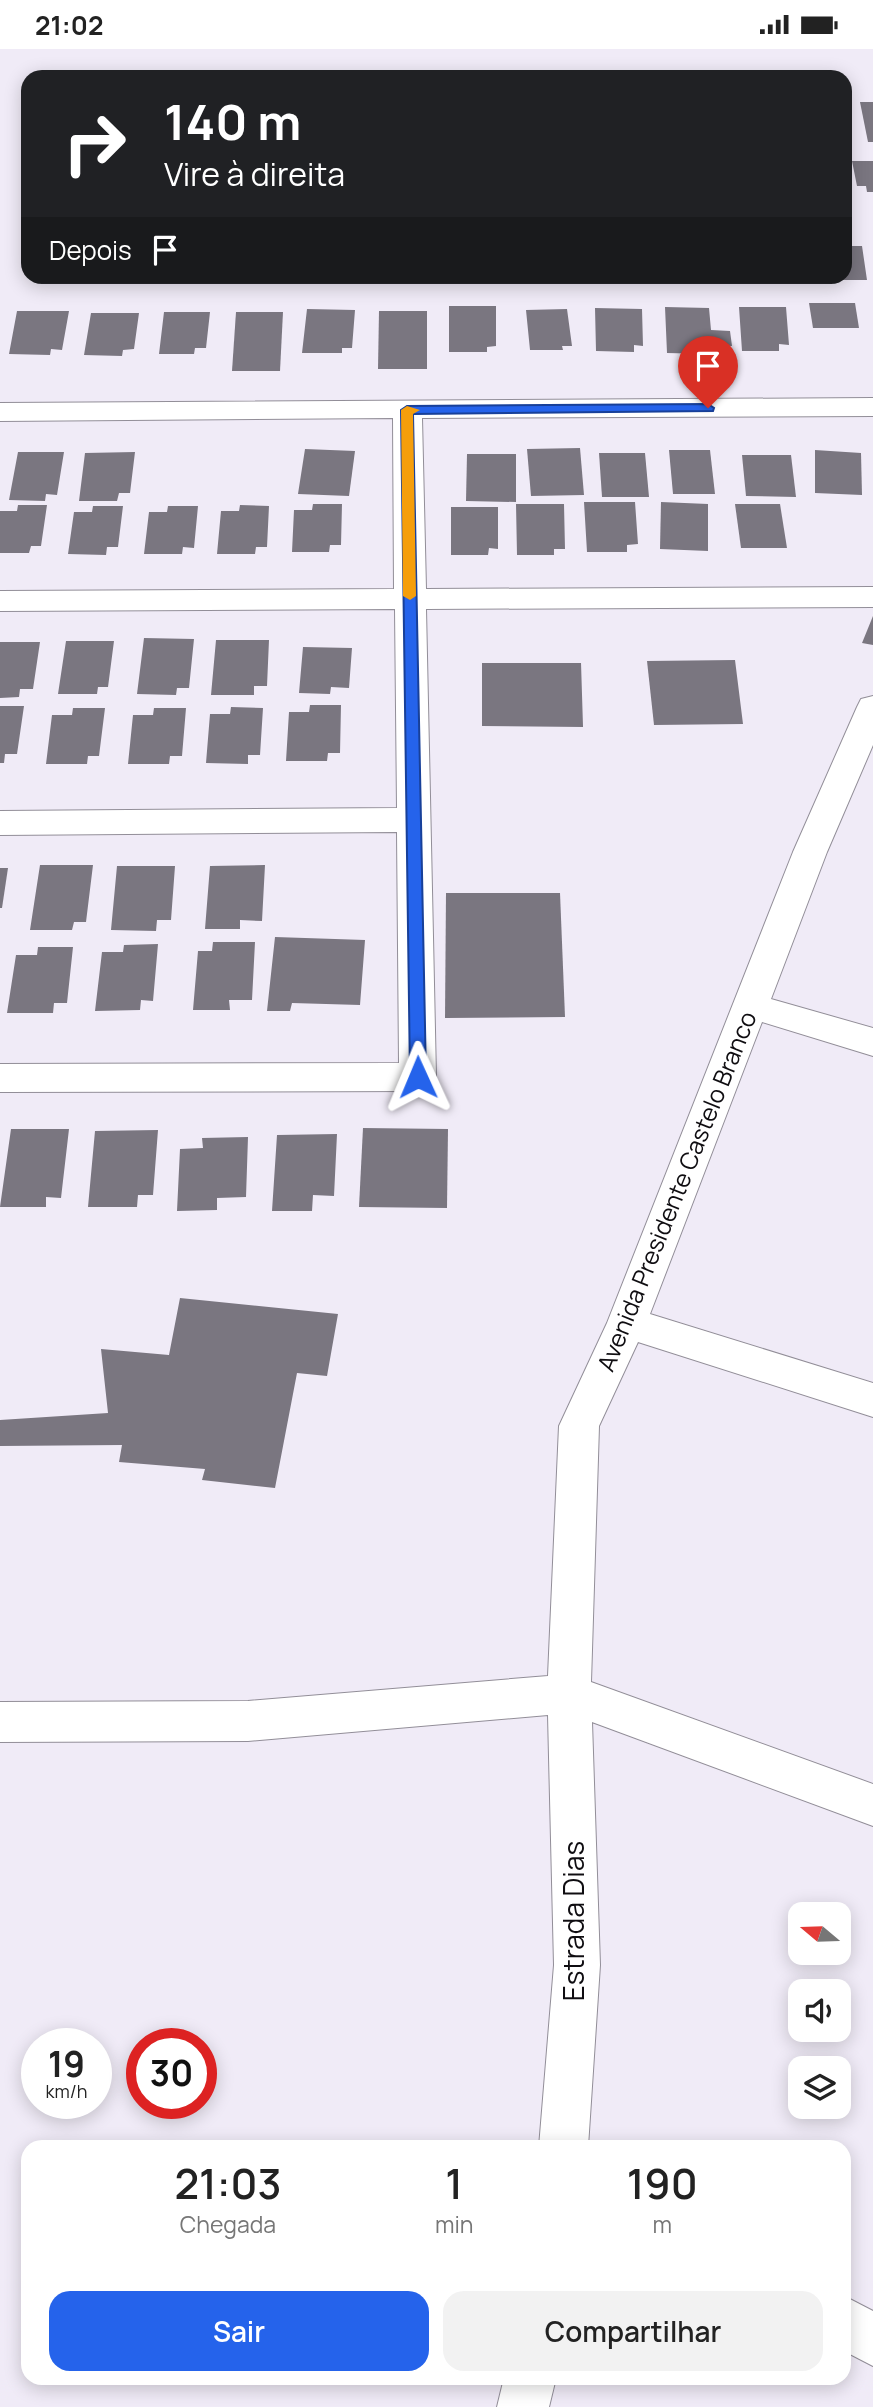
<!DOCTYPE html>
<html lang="pt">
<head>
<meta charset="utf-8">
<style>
  :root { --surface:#fff; --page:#f2f2f2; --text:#222; --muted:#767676; --accent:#2563eb }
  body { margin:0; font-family:Manrope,sans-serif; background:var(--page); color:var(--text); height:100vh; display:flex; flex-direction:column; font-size:26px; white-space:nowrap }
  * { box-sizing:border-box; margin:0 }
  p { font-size:23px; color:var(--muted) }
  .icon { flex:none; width:38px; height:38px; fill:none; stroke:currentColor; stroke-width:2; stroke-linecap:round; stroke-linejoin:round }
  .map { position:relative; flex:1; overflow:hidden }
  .details { position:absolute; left:21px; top:2091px; width:830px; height:245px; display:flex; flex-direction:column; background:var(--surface); border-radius:21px; box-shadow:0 4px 18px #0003 }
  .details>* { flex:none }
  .guide { position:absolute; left:21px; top:21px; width:831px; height:214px; border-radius:21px; box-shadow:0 4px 18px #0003; background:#202124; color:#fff; overflow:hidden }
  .needle { width:46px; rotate:289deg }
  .fabs { position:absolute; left:788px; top:1853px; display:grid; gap:14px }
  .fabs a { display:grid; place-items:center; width:63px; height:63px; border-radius:14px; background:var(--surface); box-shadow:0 4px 18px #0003; font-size:35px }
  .speed { position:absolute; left:21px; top:1979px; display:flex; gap:14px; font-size:35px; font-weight:700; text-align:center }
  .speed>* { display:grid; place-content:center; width:91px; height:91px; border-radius:50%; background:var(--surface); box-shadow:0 4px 18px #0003; line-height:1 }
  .speed small { font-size:18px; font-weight:400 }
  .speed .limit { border:10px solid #d22; background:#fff; color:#111 }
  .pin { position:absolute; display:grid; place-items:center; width:60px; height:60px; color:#fff; margin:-72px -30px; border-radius:50% 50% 50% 0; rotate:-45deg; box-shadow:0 0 7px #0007 }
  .pin .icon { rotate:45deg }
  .me { position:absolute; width:77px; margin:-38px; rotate:359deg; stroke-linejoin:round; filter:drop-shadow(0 0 5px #0008) }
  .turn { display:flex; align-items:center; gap:24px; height:147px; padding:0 28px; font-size:32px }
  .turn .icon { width:91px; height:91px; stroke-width:2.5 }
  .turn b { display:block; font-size:49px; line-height:60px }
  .then { display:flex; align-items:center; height:66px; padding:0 28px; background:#0003; gap:14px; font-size:26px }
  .eta { display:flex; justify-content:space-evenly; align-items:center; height:119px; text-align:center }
  .eta b { font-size:42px; font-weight:600; line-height:49px }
  .primary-button { display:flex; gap:14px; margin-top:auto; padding:14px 28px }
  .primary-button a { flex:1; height:80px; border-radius:21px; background:var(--accent); color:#fff; font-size:28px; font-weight:600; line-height:80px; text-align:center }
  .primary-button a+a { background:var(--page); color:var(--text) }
  .status { display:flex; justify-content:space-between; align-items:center; height:49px; padding:0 35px; background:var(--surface); direction:ltr }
  .status svg { height:19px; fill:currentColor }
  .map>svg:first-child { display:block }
  .building { fill:#7a7680 }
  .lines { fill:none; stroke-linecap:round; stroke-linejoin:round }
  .street-casing { stroke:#928e98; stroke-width:2 }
  .street { fill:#fff; fill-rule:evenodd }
  .route { fill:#2563eb; stroke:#184099; stroke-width:2 }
  .slow { fill:#f59e0b }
  .labels { text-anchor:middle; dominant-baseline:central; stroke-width:6; stroke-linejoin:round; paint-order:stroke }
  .street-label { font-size:24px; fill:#0f0d11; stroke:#fff }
  .near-street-label { font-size:28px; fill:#0f0d11; stroke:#fff }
</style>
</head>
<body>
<div class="status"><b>21:02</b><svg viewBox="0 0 49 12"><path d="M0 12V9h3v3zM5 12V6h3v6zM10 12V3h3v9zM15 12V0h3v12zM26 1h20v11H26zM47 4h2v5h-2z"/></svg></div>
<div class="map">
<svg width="873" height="2358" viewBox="0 0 873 2358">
  <rect width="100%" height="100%" fill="#f0ebf7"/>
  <!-- building -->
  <g class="building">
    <polygon points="860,53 873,53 873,93 868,93"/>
    <polygon points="852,112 873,112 873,143 867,143 866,137 857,137"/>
    <polygon points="845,197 862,197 867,231 814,231 814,228 845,228"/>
    <polygon points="809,254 855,254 859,279 813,279"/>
    <polygon points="449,257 496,257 496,297 487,298 487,303 449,303"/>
    <polygon points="665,258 709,259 711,281 730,282 732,297 708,296 709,305 667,304"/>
    <polygon points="739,258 786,258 789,296 779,295 779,302 742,302"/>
    <polygon points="595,259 642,260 643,297 634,296 634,303 596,302"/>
    <polygon points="307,260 355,261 352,299 342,299 342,304 302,304"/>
    <polygon points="567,260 572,297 562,297 563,301 530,301 526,261"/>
    <polygon points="17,262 69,262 62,301 51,300 50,306 9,305"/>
    <polygon points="379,262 427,262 427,320 378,320"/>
    <polygon points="164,263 210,263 206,299 195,299 194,305 159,305"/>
    <polygon points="236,263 283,263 280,322 232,322"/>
    <polygon points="91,264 139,264 134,300 123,301 122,307 84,306"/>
    <polygon points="580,399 584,446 531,447 527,400"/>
    <polygon points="305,400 355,402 349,447 298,445"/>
    <polygon points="669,401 710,401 715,445 673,445"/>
    <polygon points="815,401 861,404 862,446 815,444"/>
    <polygon points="18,403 64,403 57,446 46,445 45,452 9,451"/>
    <polygon points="135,403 130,444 119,444 117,452 79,452 85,404"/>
    <polygon points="599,404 645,404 649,448 602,448"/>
    <polygon points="467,405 516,405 516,453 466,452"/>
    <polygon points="742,406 791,406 796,448 746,447"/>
    <polygon points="584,453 635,453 638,495 627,496 627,503 587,503"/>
    <polygon points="661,453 708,455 708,502 660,500"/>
    <polygon points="313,455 342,455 341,496 330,496 329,503 292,503 294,461 312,461"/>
    <polygon points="516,455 564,455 565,500 554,500 554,506 517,506"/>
    <polygon points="735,455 780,455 787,499 741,499"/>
    <polygon points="18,456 47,456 41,497 31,497 29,504 0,504 0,462 17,462"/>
    <polygon points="240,456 269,457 267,498 256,498 255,505 217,505 221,462 239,462"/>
    <polygon points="93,457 123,457 118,498 107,498 106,506 68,505 74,463 92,463"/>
    <polygon points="168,457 198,457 194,499 183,498 182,505 144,505 149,463 167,463"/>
    <polygon points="451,458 498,458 498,500 489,499 488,506 451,506"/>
    <polygon points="873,567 873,596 862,594"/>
    <polygon points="144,589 194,590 189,639 177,639 176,646 137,645"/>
    <polygon points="216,591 269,591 267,637 254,637 254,646 211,646"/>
    <polygon points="66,592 114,592 108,638 98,638 97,645 58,645"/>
    <polygon points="0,593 40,593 33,640 20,640 19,648 0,649"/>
    <polygon points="303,598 352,599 349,639 331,638 330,645 299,644"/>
    <polygon points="735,611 743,675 654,676 647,612"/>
    <polygon points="482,614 581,614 583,678 482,677"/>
    <polygon points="310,656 341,656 340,704 328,704 327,712 286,712 289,663 309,663"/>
    <polygon points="0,657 24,657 17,705 5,705 4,714 0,714"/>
    <polygon points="231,658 263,659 260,706 248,706 248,715 206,714 210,665 230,665"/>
    <polygon points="73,659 105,659 99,707 88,707 87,715 46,715 52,666 72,666"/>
    <polygon points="154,659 186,659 182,707 170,707 169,715 128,715 133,666 153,666"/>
    <polygon points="40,816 93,816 86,873 74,873 72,881 30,881"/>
    <polygon points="265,816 262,872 240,871 240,880 205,880 210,817"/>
    <polygon points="117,817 175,817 171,871 157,871 156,882 111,881"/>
    <polygon points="0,819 8,819 2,859 0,859"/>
    <polygon points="446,844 560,844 565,968 445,969"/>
    <polygon points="275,888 365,891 360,956 292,954 290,962 267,962"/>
    <polygon points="213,893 255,893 252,951 229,951 230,961 193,961 198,902 212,902"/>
    <polygon points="158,895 153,952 141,951 140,961 95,962 102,903 123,903 124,896"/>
    <polygon points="38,898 73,898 67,954 54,954 53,964 7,964 16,906 37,906"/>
    <polygon points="363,1079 448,1080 447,1159 359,1158"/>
    <polygon points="11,1080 69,1080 61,1149 46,1148 46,1158 0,1158"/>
    <polygon points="158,1081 153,1146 138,1146 137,1158 88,1158 95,1082"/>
    <polygon points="337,1085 334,1147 313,1146 312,1162 272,1162 277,1086"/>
    <polygon points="248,1088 246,1148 217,1149 217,1161 177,1162 180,1100 203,1099 202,1089"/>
    <polygon points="180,1249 338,1265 327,1327 297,1324 275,1439 202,1431 205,1420 119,1413 122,1396 0,1397 0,1371 108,1364 101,1300 169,1306"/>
  </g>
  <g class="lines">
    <!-- street casing -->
    <g class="street-casing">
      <g id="street">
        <polygon points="873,349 873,367 422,369 426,540 873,538 873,558 426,560 436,1028 431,1038 418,1042 0,1043 0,1015 399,1014 397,783 0,786 0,762 397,759 395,560 0,562 0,542 394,540 393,369 0,372 0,354"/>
        <polygon points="873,647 873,696 827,803 771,950 873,979 873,1007 762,973 650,1265 873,1334 873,1368 638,1293 599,1377 591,1633 873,1735 873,1777 592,1673 600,1916 588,2098 539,2098 554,1916 548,1666 248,1692 0,1693 0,1653 248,1652 548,1627 559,1377 607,1274 793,803 857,658 861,650"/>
        <polygon points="844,2247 873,2262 873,2317 844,2302"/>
        <polygon points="504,2329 556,2329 549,2358 497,2358"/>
      </g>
    </g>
    <!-- street -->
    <use href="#street" class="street"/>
  </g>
  <!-- route -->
  <polygon class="route" points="708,355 714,359 713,362 413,365 426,1028 418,1033 413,1032 410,1028 401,361 407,357"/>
  <!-- slow -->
  <polygon class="slow" points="407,357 420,361 413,365 416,547 410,551 403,547 401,361"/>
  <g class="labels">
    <!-- street labels -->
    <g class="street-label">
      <text transform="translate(676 1142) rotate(-68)">Avenida Presidente Castelo Branco</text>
    </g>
    <!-- near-street labels -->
    <g class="near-street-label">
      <text transform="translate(573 1872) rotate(-90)">Estrada Dias</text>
    </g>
  </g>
</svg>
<div class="fabs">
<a><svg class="needle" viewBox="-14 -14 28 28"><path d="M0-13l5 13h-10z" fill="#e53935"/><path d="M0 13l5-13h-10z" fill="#767676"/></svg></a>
<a><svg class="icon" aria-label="sound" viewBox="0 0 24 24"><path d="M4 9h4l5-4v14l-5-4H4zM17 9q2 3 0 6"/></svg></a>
<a><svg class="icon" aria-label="layers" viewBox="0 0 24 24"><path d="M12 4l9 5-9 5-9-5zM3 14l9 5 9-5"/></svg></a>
</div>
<div class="speed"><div>19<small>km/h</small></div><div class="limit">30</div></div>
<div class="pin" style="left:708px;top:359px;background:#d93025"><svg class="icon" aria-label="arrive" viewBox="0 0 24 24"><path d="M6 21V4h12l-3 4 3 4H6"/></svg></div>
<svg class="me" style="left:418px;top:1028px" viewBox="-20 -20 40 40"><path d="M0-17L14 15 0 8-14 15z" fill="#2563eb" stroke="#fff" stroke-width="4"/></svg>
<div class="guide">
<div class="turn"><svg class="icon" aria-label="right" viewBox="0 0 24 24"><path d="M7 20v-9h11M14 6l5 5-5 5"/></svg><div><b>140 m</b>Vire à direita</div></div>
<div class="then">Depois<svg class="icon" aria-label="arrive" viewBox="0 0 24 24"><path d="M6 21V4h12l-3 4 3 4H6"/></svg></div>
</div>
<section class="details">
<div class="eta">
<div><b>21:03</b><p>Chegada</p></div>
<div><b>1</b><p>min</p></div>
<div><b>190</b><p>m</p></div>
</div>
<div class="primary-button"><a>Sair</a><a>Compartilhar</a></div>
</section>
</div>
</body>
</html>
